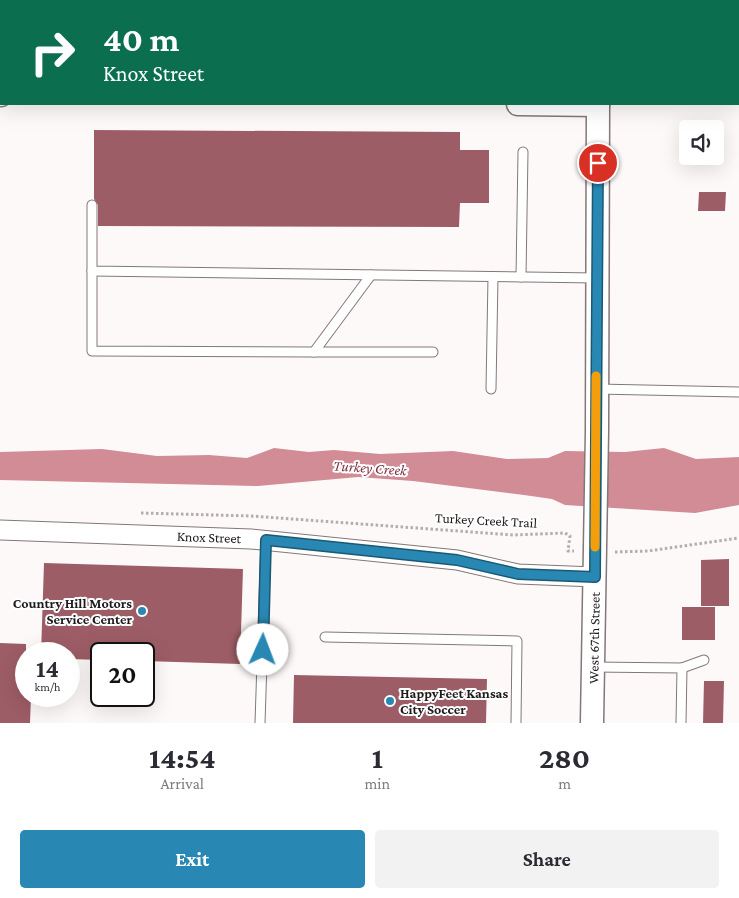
<!DOCTYPE html>
<html lang="en">
<head>
<meta charset="utf-8">
<style>
  :root { --surface:#fff; --page:#f2f2f3; --text:#2b2b33; --muted:#7c7c81; --accent:#2888b3 }
  body { margin:0; font-family:"Crimson Pro",serif; background:var(--page); color:var(--text); height:100vh; display:flex; flex-direction:column; font-size:19px; white-space:nowrap }
  * { box-sizing:border-box; margin:0 }
  p { font-size:16px; color:var(--muted) }
  .icon { flex:none; width:28px; height:28px; fill:none; stroke:currentColor; stroke-width:2; stroke-linecap:round; stroke-linejoin:round }
  .map { position:relative; height:723px; overflow:hidden }
  .details { display:flex; flex-direction:column; background:var(--surface); flex:1 }
  .details>* { flex:none }
  .hud { position:absolute; left:0px; top:0px; width:740px; height:105px; box-shadow:0 5px 20px #0002; background:#0b6e4f; color:#fff; overflow:hidden }
  .controls { position:absolute; left:679px; top:120px; display:grid; gap:10px }
  .controls a { display:grid; place-items:center; width:45px; height:45px; border-radius:5px; background:var(--surface); box-shadow:0 5px 20px #0002; font-size:25px }
  .speed { position:absolute; left:15px; top:642px; display:flex; gap:10px; font-size:25px; font-weight:700; text-align:center }
  .speed>* { display:grid; place-content:center; width:65px; height:65px; border-radius:50%; background:var(--surface); box-shadow:0 5px 20px #0002; line-height:1 }
  .speed small { font-size:12px; font-weight:400 }
  .speed .limit { border:2px solid #111; border-radius:8px; background:#fff; color:#111 }
  .pin { position:absolute; display:grid; place-items:center; width:42px; height:42px; color:#fff; margin:-21px; border:2px solid #fff; border-radius:50%; box-shadow:0 1px 5px #0007 }
  .me { position:absolute; width:55px; margin:-28px; rotate:2deg; stroke-linejoin:round; filter:drop-shadow(0 0 4px #0008) }
  .turn { display:flex; align-items:center; gap:18px; height:105px; padding:0 20px; font-size:22px }
  .turn .icon { width:65px; height:65px; stroke-width:2.5 }
  .turn b { display:block; font-size:35px; line-height:42px }
  .eta { display:flex; justify-content:space-evenly; align-items:center; height:85px; text-align:center }
  .eta b { font-size:30px; font-weight:700; line-height:35px }
  .primary-button { display:flex; gap:10px; margin-top:auto; padding:10px 20px }
  .primary-button a { flex:1; height:58px; border-radius:5px; background:var(--accent); color:#fff; font-size:20px; font-weight:700; line-height:58px; text-align:center }
  .primary-button a+a { background:var(--page); color:var(--text) }
  .map>svg:first-child { display:block }
  .water { fill:#d18c95 }
  .building { fill:#9d5d66 }
  .lines { fill:none; stroke-linecap:round; stroke-linejoin:round }
  .service-casing { stroke:#837778; stroke-width:11 }
  .minor-casing { stroke:#837778; stroke-width:21 }
  .tertiary-casing { stroke:#837778; stroke-width:25 }
  .path { stroke:#b3aeae; stroke-width:3; stroke-dasharray:2.5 2.5; stroke-linecap:butt }
  .service { stroke:#fff; stroke-width:9 }
  .minor { stroke:#fff; stroke-width:19 }
  .tertiary { stroke:#fff; stroke-width:22 }
  .route-casing { stroke:#1a5874; stroke-width:12 }
  .route { stroke:#2888b3; stroke-width:9 }
  .slow { stroke:#f59e0b; stroke-width:9 }
  .poi-dot { fill:#2888b3; stroke:#fff; stroke-width:2 }
  .labels { text-anchor:middle; dominant-baseline:central; stroke-width:4; stroke-linejoin:round; paint-order:stroke }
  .street-label { font-size:14px; fill:#1e1a1a; stroke:#fff }
  .poi-label { font-size:14px; font-weight:bold; fill:#1e1a1a; stroke:#fff; text-anchor:end }
  .water-label { font-size:15px; font-style:italic; fill:#812e3f; stroke:#fff }
</style>
</head>
<body>
<div class="map">
<svg width="739" height="723" viewBox="0 0 739 723">
  <rect width="100%" height="100%" fill="#fef9f9"/>
  <!-- water -->
  <polygon class="water" points="274,448 309,452 334,450 380,454 453,451 507,459 548,458 565,451 625,452 664,448 696,459 739,457 739,505 695,513 565,505 552,499 524,495 413,481 358,477 258,486 0,480 0,452 102,449 157,456 209,455 247,458"/>
  <!-- building -->
  <g class="building">
    <polygon points="94,130 460,132 460,150 489,150 489,203 460,203 459,227 98,226 98,205 94,199"/>
    <polygon points="699,192 726,192 725,211 698,211"/>
    <polygon points="729,559 729,606 701,606 701,560"/>
    <polygon points="44,563 243,569 240,664 144,661 144,654 101,654 101,660 69,659 69,654 41,654"/>
    <rect x="682" y="607" width="33" height="33"/>
    <polygon points="0,643 26,644 26,696 31,696 30,723 0,723"/>
    <polygon points="294,675 487,679 486,723 293,723"/>
    <polygon points="704,681 724,681 723,723 703,723"/>
  </g>
  <g class="lines">
    <!-- service casing -->
    <g class="service-casing">
      <g id="service">
        <polyline points="92,205 92,271 597,278"/>
        <polyline points="92,271 92,351 314,352 371,275"/>
        <polyline points="521,277 523,152"/>
        <polyline points="314,352 433,352"/>
        <polyline points="491,389 493,277"/>
        <polyline points="597,389 739,392"/>
        <polyline points="325,637 517,641 516,723"/>
        <polyline points="593,667 682,668 681,723"/>
        <polyline points="682,668 704,660"/>
        <polyline points="260,723 266,540"/>
      </g>
    </g>
    <!-- minor casing -->
    <g class="minor-casing">
      <polyline id="minor" points="0,530 251,539 457,560 518,574 595,577"/>
    </g>
    <!-- tertiary casing -->
    <g class="tertiary-casing">
      <g id="tertiary">
        <polyline points="599,1 599,0"/>
        <polyline points="0,95 1,95"/>
        <polyline points="518,104 598,105"/>
        <polyline points="592,723 597,431 598,104"/>
      </g>
    </g>
    <!-- path -->
    <g class="path">
      <polyline points="141,513 251,516 513,535 565,533 570,536 568,551 574,551"/>
      <polyline points="615,552 648,551 739,538"/>
    </g>
    <!-- service -->
    <use href="#service" class="service"/>
    <!-- minor -->
    <use href="#minor" class="minor"/>
    <!-- tertiary -->
    <use href="#tertiary" class="tertiary"/>
  </g>
  <g class="lines">
    <!-- route casing -->
    <g class="route-casing">
      <polyline id="route" points="263,650 266,540 457,560 518,574 595,577 598,163"/>
    </g>
    <!-- route -->
    <use href="#route" class="route"/>
    <!-- slow -->
    <polyline class="slow" points="595,547 596,376"/>
  </g>
  <!-- markers -->
  <g class="poi-dot">
    <circle cx="142" cy="611" r="5"/>
    <circle cx="390" cy="701" r="5"/>
  </g>
  <g class="labels">
    <!-- street labels -->
    <g class="street-label">
      <text transform="translate(486 520) rotate(3)">Turkey Creek Trail</text>
      <text transform="translate(209 537) rotate(2)">Knox Street</text>
      <text transform="translate(594 638) rotate(-89)">West 67th Street</text>
    </g>
    <!-- poi labels -->
    <g class="poi-label">
      <text x="132" y="603">Country Hill Motors<tspan x="132" dy="16">Service Center</tspan></text>
      <text x="400" y="693" text-anchor="start">HappyFeet Kansas<tspan x="400" dy="16">City Soccer</tspan></text>
    </g>
    <!-- water labels -->
    <g class="water-label">
      <text transform="translate(370 468) rotate(4)">Turkey Creek</text>
    </g>
  </g>
</svg>
<div class="controls">
<a><svg class="icon" aria-label="sound" viewBox="0 0 24 24"><path d="M4 9h4l5-4v14l-5-4H4zM17 9q2 3 0 6"/></svg></a>
</div>
<div class="speed"><div>14<small>km/h</small></div><div class="limit">20</div></div>
<div class="pin" style="left:598px;top:163px;background:#d93025"><svg class="icon" aria-label="arrive" viewBox="0 0 24 24"><path d="M6 21V4h12l-3 4 3 4H6"/></svg></div>
<svg class="me" style="left:263px;top:650px" viewBox="-20 -20 40 40"><circle r="19" fill="#fff"/><path d="M0-13L10 11 0 6-10 11z" fill="#2888b3"/></svg>
<div class="hud">
<div class="turn"><svg class="icon" aria-label="right" viewBox="0 0 24 24"><path d="M7 20v-9h11M14 6l5 5-5 5"/></svg><div><b>40 m</b>Knox Street</div></div>
</div>
</div>
<section class="details">
<div class="eta">
<div><b>14:54</b><p>Arrival</p></div>
<div><b>1</b><p>min</p></div>
<div><b>280</b><p>m</p></div>
</div>
<div class="primary-button"><a>Exit</a><a>Share</a></div>
</section>
</body>
</html>
